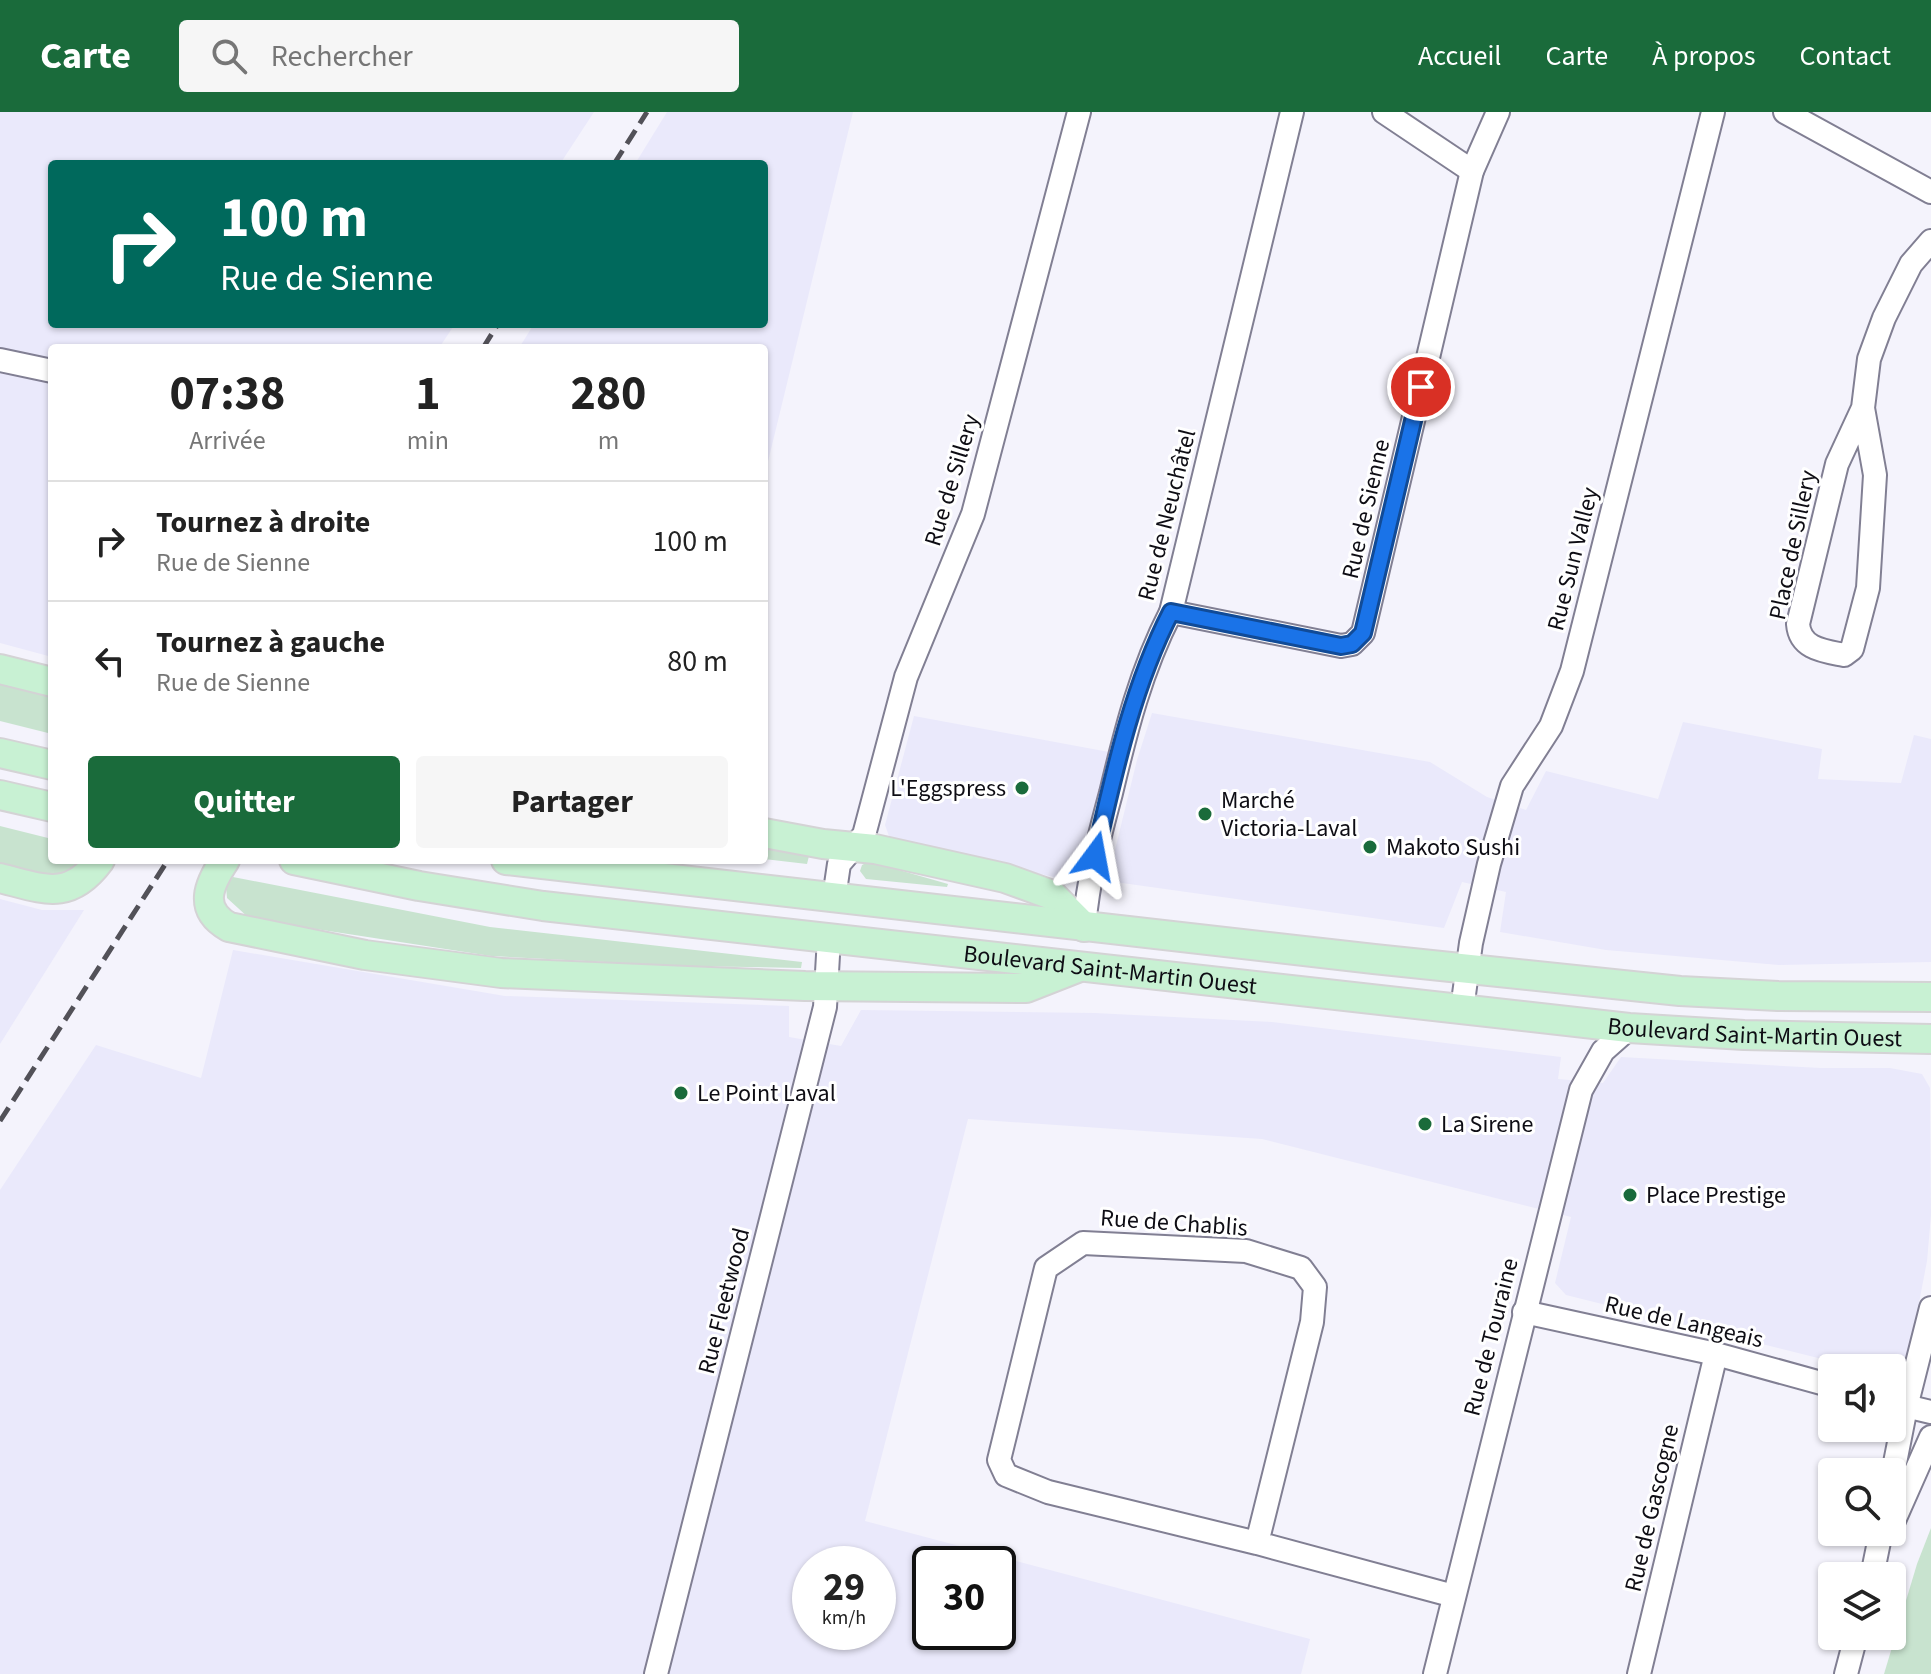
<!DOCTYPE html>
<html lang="fr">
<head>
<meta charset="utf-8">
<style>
  :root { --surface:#fff; --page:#f6f6f6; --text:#222; --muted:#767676; --line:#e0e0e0; --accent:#1a6b3b }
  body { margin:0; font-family:"Source Sans 3",sans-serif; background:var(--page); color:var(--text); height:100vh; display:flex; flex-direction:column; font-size:30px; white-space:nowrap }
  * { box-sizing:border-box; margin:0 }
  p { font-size:26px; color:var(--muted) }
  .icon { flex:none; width:44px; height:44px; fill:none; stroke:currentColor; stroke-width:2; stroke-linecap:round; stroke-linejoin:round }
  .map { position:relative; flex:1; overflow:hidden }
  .sheet { position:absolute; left:48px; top:232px; width:720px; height:520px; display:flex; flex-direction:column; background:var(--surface); border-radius:8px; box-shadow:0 2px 6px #0004 }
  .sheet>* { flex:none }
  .guide { position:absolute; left:48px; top:48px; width:720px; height:168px; border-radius:8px; box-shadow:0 2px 6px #0004; background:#00695c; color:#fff; overflow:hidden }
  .fabs { position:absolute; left:1818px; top:1242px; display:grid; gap:16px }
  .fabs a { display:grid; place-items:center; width:88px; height:88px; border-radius:8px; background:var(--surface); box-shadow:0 2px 6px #0004; font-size:40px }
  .speed { position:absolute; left:792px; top:1434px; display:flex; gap:16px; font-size:40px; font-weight:700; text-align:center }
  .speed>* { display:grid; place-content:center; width:104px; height:104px; border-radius:50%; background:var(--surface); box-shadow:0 2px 6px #0004; line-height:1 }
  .speed small { font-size:20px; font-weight:400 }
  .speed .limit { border:4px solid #111; border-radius:12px; background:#fff; color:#111 }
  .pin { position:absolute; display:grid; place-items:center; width:68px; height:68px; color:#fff; margin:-34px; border:4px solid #fff; border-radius:50%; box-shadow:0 2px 8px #0007 }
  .me { position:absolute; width:88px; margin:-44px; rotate:13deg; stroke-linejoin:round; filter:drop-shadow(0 0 6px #0008) }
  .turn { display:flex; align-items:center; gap:28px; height:168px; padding:0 40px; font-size:36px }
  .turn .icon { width:104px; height:104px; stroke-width:2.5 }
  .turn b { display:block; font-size:56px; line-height:68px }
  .eta { display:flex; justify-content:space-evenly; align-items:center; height:136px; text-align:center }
  .eta b { font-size:48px; font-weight:700; line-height:56px }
  .button { display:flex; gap:16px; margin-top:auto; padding:16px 40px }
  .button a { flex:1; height:92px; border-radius:8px; background:var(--accent); color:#fff; font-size:32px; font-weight:700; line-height:92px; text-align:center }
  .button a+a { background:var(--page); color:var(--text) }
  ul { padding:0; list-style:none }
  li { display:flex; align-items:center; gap:24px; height:120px; padding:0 40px; border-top:2px solid var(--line) }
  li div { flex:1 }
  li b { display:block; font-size:30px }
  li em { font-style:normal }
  header { display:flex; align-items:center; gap:48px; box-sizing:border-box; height:112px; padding:0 40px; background:var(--accent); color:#fff }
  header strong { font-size:38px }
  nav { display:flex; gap:44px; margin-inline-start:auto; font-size:28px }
  .search { width:560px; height:72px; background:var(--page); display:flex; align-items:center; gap:20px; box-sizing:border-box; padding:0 28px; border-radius:8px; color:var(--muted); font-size:30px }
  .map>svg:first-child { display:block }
  .built { fill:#eae9fb; fill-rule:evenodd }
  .green { fill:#c8e3cf }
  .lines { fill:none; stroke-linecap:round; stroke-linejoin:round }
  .minor-casing { stroke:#817f93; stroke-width:26 }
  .major-casing { stroke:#d4d3d5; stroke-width:32 }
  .minor { stroke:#fff; stroke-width:22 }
  .major { stroke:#c8f1d3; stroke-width:28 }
  .rail { stroke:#525158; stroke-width:5; stroke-dasharray:16 8; stroke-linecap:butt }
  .route-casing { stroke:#114b97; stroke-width:20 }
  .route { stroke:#1a73e8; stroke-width:14 }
  .poi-dot { fill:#1a6b3b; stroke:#fff; stroke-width:3 }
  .labels { text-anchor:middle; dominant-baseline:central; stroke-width:6; stroke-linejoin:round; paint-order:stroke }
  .street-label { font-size:24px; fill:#0e0d14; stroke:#fff }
  .poi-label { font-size:24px; fill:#0e0d14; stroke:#fff; text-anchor:start }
</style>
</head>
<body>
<header>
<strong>Carte</strong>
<div class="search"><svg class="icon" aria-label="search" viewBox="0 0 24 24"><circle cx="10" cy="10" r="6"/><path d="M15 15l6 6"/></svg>Rechercher</div>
<nav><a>Accueil</a><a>Carte</a><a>À propos</a><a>Contact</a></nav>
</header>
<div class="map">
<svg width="1931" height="1562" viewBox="0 0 1931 1562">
  <rect width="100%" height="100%" fill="#f4f3fc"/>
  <!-- built -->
  <g class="built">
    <polygon points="0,0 594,0 560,52 52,52 52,212 455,212 439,236 52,236 52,545 0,531"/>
    <polygon points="667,0 853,0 764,366 764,236 519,236 534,212 764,212 764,52 635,52"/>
    <polygon points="1152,601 1430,650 1487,685 1526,698 1546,659 1658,687 1683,610 1822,637 1818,667 1901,671 1914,623 1931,627 1931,850 1779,853 1606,838 1500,820 1506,780 1462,770 1444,816 1115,770 1115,738 1137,648"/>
    <polygon points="914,604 1109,640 1076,764 1073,762 1067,766 1059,766 897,732 890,727 885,713"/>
    <polygon points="0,787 42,798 84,798 0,932"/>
    <path d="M233,838L505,884L789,894V925L841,934L861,898L1095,901L1272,910L1561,945L1558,967L1603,971L1621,945L1821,956H1890L1922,962L1930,976L1931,1103L1927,1149L1914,1217L1899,1266L1892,1264V1256H1858L1566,1183L1555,1171L1571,1105L1262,1027L968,1007L865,1409L1310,1527L1301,1562H0V1078L96,933L201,966ZM810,1452H878V1520H810ZM930,1452H998V1520H930Z"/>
  </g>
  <!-- green -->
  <g class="green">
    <polygon points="0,564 52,577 52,622 0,609"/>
    <path d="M0,714L52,727V748H84C64,775 27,758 0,751Z"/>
    <polygon points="764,731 810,740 807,752 764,747"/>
    <polygon points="868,750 871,750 948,772 947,775 866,767 860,759 862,753"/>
    <polygon points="233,765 490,815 802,850 801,856 683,854 491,844 250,807 227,786 226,775"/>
    <polygon points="1931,1416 1931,1562 1884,1562 1917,1452"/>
  </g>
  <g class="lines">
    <!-- minor casing -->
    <g class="minor-casing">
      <g id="minor">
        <polyline points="1384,0 1472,59"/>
        <polyline points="1785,0 1931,80"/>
        <polyline points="0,248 52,259"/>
        <path d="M1863,296L1837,352L1798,512C1800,537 1824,539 1844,543L1852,537L1868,476L1875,363L1863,296L1869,247L1884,206L1911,152L1931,129"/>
        <polyline points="1171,500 1341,534 1352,532 1363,521 1472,59 1498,0"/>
        <polyline points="834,786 839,752 864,723 906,565 973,402 1079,0"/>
        <path d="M1084,815C1088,769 1099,725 1111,681C1126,618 1141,558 1171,500L1292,0"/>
        <polyline points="1462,897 1471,831 1489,752 1512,674 1551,614 1572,559 1713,0"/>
        <polyline points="1524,1200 1716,1242 1832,1274"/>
        <polyline points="1893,1291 1931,1300"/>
        <polyline points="1892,1366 1906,1295 1931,1196"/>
        <polyline points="1892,1413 1931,1325"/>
        <polyline points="1257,1431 1312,1210 1315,1175 1301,1156 1246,1139 1083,1131 1046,1156 999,1348 1006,1363 1048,1380 1257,1431 1454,1484"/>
        <polyline points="1872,1464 1881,1420"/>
        <polyline points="656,1562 825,895 829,826"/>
        <polyline points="1435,1562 1581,978 1603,939 1629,916"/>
        <polyline points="1639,1562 1716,1242"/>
        <polyline points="1846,1562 1856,1524"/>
      </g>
    </g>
    <!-- major casing -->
    <g class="major-casing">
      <g id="major">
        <polyline points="0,557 52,570"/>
        <polyline points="0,641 52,653"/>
        <polyline points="0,683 52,695"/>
        <polyline points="764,721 823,732 875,737 1005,766 1052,783 1084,815"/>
        <path d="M225,748C209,772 197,797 229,815L365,843L501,861L805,874L1026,876L1077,856"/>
        <path id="s1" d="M294,748L419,774L543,794L1629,916L1744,923L1931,927"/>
        <polyline points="506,748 1374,847 1680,879 1778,884 1931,885"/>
        <path d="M0,766C44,777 69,790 100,748"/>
      </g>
    </g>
    <!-- minor -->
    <use href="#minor" class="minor"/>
    <!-- major -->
    <use href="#major" class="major"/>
    <!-- rail -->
    <g class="rail">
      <polyline points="614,52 647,0"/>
      <polyline points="483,236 498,212"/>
      <polyline points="0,1009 168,748"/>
    </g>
  </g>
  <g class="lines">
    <!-- route casing -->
    <g class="route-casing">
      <path id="route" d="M1095,744C1114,661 1132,576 1171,500L1341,534L1352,532L1363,521L1421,275"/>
    </g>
    <!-- route -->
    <use href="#route" class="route"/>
  </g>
  <!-- markers -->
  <g class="poi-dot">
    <circle cx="1022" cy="676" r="8"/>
    <circle cx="1205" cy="702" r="8"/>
    <circle cx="1370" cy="735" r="8"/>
    <circle cx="681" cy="981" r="8"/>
    <circle cx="1425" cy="1012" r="8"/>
    <circle cx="1630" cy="1083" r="8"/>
  </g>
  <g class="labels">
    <!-- street labels -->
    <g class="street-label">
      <text transform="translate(952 368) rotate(-73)">Rue de Sillery</text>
      <text transform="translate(1366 397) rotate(-77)">Rue de Sienne</text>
      <text transform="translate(1167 403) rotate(-76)">Rue de Neuchâtel</text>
      <text transform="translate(1793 433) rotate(-78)">Place de Sillery</text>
      <text transform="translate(1573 447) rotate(-76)">Rue Sun Valley</text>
      <text stroke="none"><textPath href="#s1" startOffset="824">Boulevard Saint-Martin Ouest</textPath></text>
      <text stroke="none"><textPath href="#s1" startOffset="1472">Boulevard Saint-Martin Ouest</textPath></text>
      <text transform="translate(1174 1111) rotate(4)">Rue de Chablis</text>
      <text transform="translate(724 1189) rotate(-76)">Rue Fleetwood</text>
      <text transform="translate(1684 1210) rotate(13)">Rue de Langeais</text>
      <text transform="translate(1491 1225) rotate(-76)">Rue de Touraine</text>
      <text transform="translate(1652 1396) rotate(-77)">Rue de Gascogne</text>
    </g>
    <!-- poi labels -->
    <g class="poi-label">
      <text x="1006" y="676" text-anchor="end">L'Eggspress</text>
      <text x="1221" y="688">Marché<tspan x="1221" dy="28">Victoria-Laval</tspan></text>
      <text x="1386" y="735">Makoto Sushi</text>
      <text x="697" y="981">Le Point Laval</text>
      <text x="1441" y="1012">La Sirene</text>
      <text x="1646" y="1083">Place Prestige</text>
    </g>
  </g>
</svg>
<div class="fabs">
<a><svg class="icon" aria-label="sound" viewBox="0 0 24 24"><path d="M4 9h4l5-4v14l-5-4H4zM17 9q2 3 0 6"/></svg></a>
<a><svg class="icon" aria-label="search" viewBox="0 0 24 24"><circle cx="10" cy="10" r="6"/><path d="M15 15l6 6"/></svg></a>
<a><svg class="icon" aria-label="layers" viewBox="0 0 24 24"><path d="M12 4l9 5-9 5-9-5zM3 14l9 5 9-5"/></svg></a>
</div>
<div class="speed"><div>29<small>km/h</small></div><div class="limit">30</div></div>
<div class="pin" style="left:1421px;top:275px;background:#d93025"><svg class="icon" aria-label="arrive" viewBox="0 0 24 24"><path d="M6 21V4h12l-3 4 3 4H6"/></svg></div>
<svg class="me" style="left:1095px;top:744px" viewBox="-20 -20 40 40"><path d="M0-17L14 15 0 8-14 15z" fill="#1a73e8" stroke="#fff" stroke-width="4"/></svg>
<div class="guide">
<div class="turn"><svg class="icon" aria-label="right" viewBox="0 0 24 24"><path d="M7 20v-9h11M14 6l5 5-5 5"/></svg><div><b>100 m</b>Rue de Sienne</div></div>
</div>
<section class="sheet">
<div class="eta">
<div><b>07:38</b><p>Arrivée</p></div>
<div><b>1</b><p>min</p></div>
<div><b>280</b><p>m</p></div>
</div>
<ul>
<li><svg class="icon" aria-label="right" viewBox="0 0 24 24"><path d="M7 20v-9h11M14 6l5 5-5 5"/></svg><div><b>Tournez à droite</b><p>Rue de Sienne</p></div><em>100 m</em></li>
<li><svg class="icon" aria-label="left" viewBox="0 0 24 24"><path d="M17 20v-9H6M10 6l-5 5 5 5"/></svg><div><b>Tournez à gauche</b><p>Rue de Sienne</p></div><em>80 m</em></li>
</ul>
<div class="button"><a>Quitter</a><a>Partager</a></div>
</section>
</div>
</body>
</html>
